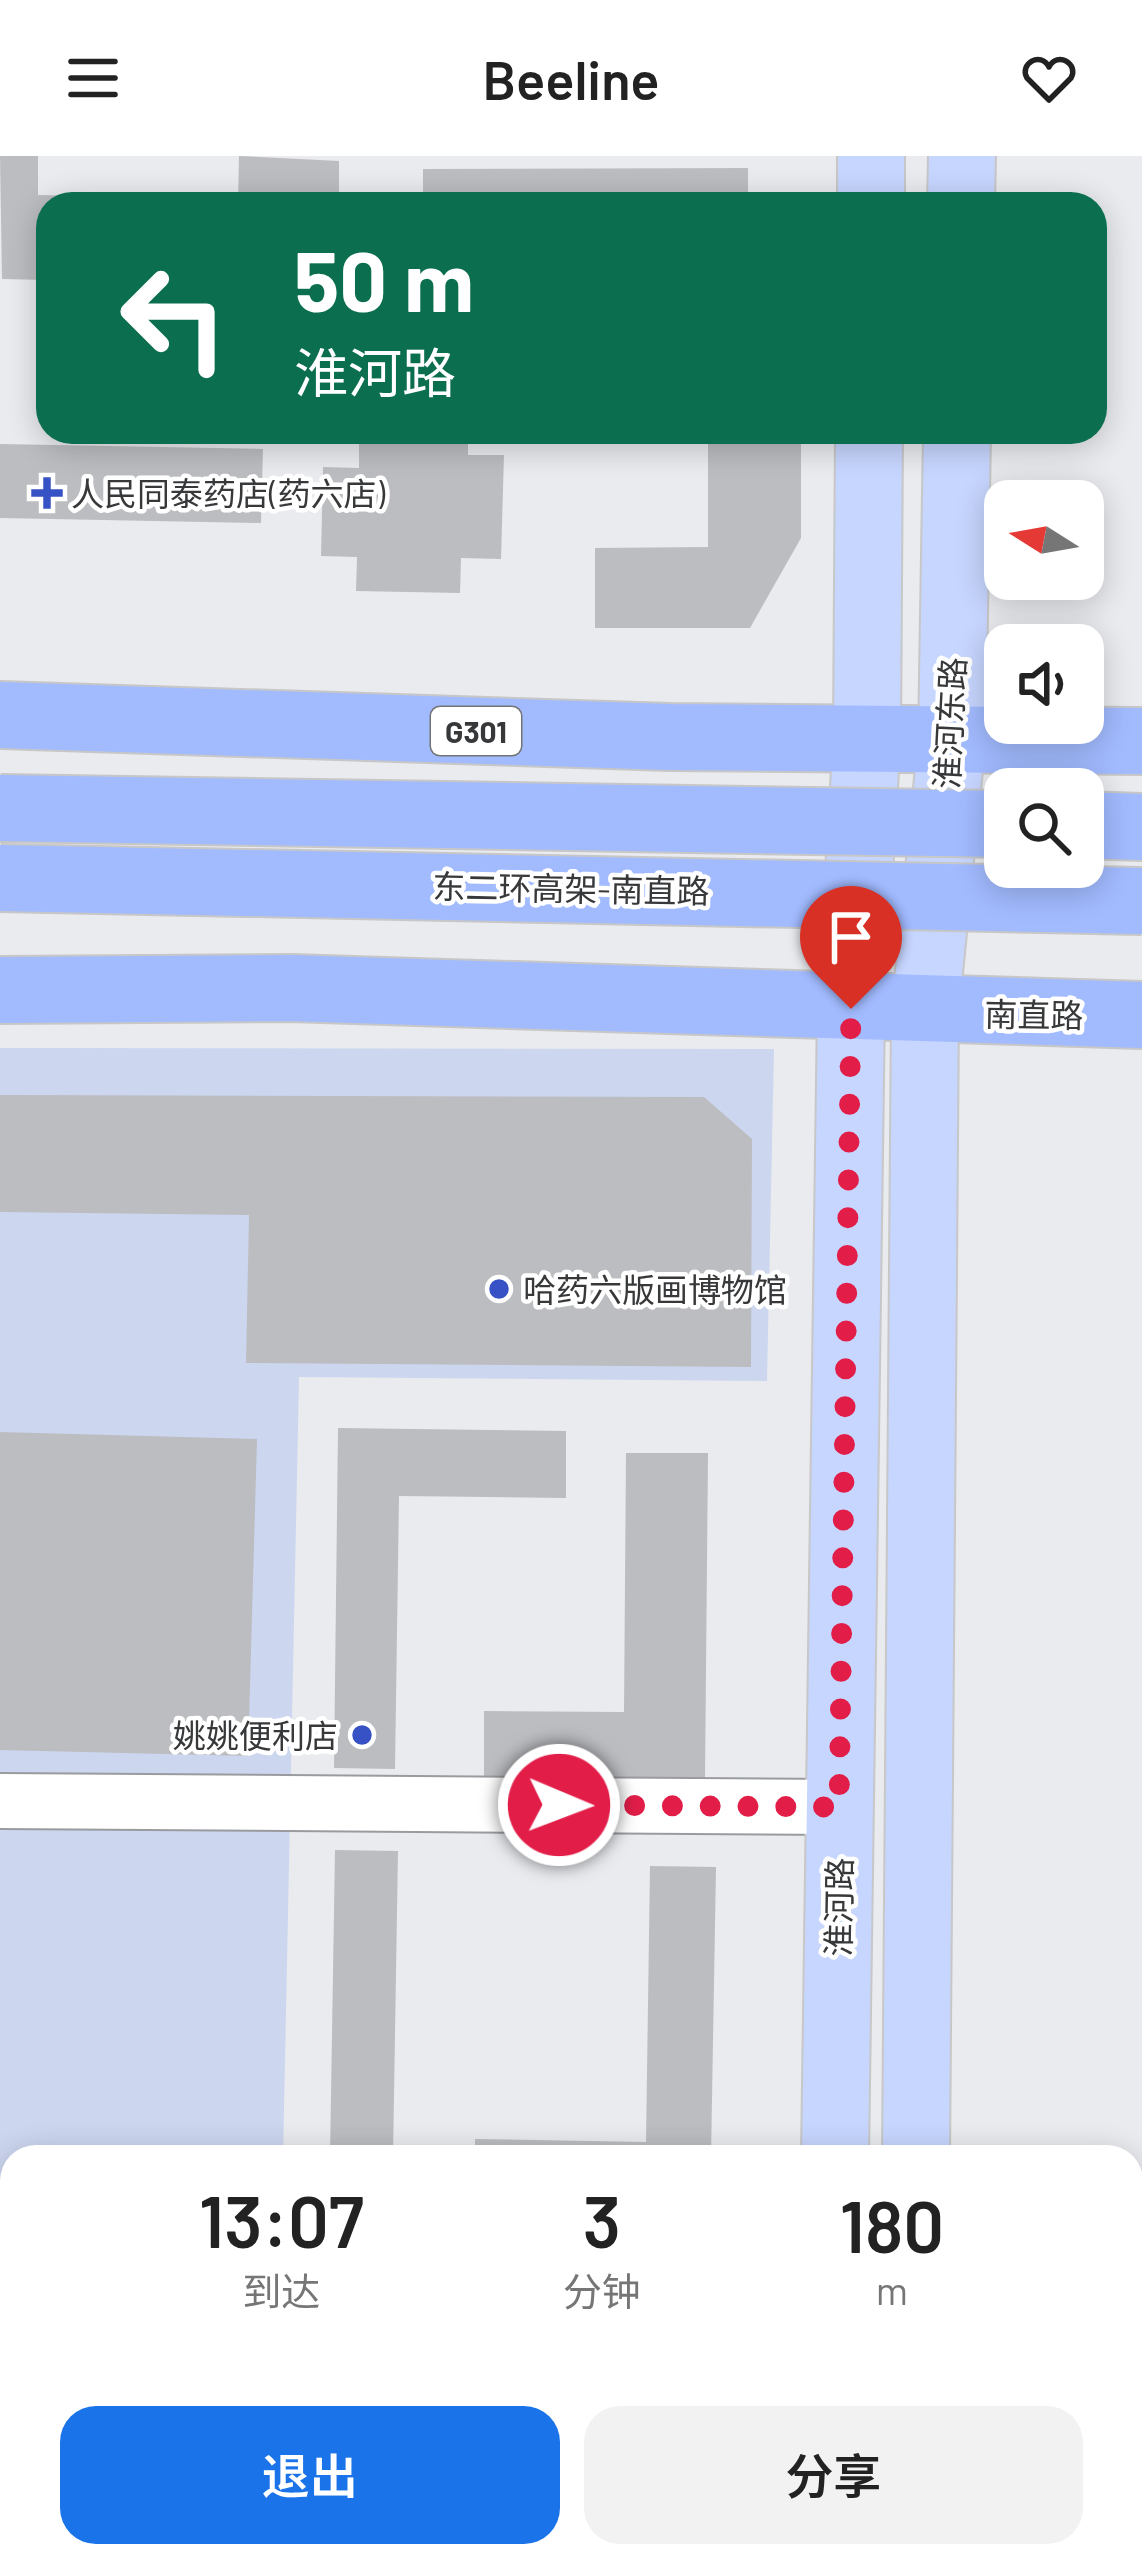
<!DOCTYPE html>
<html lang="zh">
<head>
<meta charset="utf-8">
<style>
  :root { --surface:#fff; --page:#f2f2f2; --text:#222; --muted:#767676; --accent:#1a73e8 }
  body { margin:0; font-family:Barlow,"Noto Sans SC",sans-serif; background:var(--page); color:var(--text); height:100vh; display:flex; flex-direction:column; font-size:45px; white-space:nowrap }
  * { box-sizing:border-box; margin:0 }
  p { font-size:39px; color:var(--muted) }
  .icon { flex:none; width:66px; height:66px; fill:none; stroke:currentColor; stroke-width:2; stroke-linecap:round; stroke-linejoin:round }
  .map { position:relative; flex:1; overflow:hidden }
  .details { position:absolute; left:0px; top:1989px; width:1143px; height:423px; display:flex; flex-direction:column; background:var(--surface); border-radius:36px 36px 0 0; box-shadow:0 6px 30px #0003 }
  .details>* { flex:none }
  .top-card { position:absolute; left:36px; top:36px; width:1071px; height:252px; border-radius:36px; box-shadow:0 6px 30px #0003; background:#0b6e4f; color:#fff; overflow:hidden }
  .needle { width:78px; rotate:281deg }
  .tools { position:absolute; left:984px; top:324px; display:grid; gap:24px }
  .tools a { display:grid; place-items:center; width:120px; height:120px; border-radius:24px; background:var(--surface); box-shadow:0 6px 30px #0003; font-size:60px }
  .pin { position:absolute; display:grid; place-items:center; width:102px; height:102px; color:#fff; margin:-123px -51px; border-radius:50% 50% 50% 0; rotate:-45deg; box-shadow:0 0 12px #0007 }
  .pin .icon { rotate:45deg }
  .me { position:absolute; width:132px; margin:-66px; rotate:91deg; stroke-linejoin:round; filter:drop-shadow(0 0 9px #0008) }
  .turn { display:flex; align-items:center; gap:42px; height:252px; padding:0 60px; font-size:54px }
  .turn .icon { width:156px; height:156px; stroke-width:2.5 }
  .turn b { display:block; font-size:84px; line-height:102px }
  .eta { display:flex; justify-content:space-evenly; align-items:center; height:204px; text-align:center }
  .eta b { font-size:72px; font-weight:600; line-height:84px }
  .button { display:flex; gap:24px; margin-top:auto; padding:24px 60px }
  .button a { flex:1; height:138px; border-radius:36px; background:var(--accent); color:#fff; font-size:48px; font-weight:600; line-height:138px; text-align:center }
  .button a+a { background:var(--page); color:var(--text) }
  header { display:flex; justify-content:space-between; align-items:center; height:156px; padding:0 60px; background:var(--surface); font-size:54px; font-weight:600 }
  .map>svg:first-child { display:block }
  .green { fill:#ccd6ef }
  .building { fill:#bcbdc1 }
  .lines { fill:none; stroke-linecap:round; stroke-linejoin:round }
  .minor-casing { stroke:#999b9e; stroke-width:58 }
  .major-casing { stroke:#c7c7c8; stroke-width:70 }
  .highway-casing { stroke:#c7c7c8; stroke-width:70 }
  .minor { stroke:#fff; stroke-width:54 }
  .major { stroke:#c7d6ff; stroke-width:66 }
  .highway { stroke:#a2bbff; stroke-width:66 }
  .highway-bridge-casing { stroke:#c7c7c8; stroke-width:70; stroke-linecap:butt }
  .highway-bridge { stroke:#a2bbff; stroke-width:66 }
  .route { stroke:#e11d48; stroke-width:21; stroke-dasharray:0 37.8 }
  .poi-dot { fill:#3752c4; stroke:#fff; stroke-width:4.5 }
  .labels { text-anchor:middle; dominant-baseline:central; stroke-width:9; stroke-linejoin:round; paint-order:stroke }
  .shield { fill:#fff; stroke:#737475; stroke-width:3 }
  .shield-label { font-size:30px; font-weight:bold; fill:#37383a }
  .poi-label { font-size:33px; fill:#37383a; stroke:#fff; text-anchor:start }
  .street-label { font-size:33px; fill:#37383a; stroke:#fff }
</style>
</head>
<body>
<header><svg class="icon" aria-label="menu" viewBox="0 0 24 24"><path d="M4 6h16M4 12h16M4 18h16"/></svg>Beeline<svg class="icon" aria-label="heart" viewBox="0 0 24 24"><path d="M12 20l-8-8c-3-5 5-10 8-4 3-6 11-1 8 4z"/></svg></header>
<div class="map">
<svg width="1142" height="2411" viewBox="0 0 1142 2411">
  <rect width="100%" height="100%" fill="#e9ebef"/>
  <!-- green -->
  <polygon class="green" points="0,892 774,893 767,1225 299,1221 283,2001 12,2001 12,2400 355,2400 355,2411 0,2411"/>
  <!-- building -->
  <g class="building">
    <polygon points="0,0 38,0 38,39 152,41 152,48 48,48 48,124 2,123"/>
    <polygon points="239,0 339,5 339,48 238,48"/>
    <polygon points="748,12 748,48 423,48 423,13"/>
    <polygon points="359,276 468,276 468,299 504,299 501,403 461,402 460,437 356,435 357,401 321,400 323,311 359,312"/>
    <polygon points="708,276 801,276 801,382 750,472 595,472 595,392 708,391"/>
    <polygon points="0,288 263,293 261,367 0,362"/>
    <polygon points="0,939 704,941 752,983 751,1211 246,1207 249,1059 0,1056"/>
    <polygon points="338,1272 566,1275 566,1342 399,1340 395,1613 334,1612"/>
    <polygon points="0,1276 257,1283 248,1600 0,1594"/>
    <polygon points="626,1297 708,1297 705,1624 484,1623 484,1555 624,1556"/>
    <polygon points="335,1694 398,1695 393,2001 330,2001"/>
    <polygon points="650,1710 716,1711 711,2001 475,2001 475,1983 646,1986"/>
    <polygon points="0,2086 12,2086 12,2400 244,2400 244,2411 0,2411"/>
  </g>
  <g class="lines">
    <!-- minor casing -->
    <g class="minor-casing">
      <polyline id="minor" points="0,1645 839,1651"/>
    </g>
    <!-- major casing -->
    <g class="major-casing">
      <g id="major">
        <polyline points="871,48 871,0"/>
        <polyline points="961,48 962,0"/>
        <polyline points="835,2001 851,853 867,580 869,276"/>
        <polyline points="916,2001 925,856 952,583 957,276"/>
        <polyline points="830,2411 830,2400"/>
        <polyline points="913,2411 913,2400"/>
      </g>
    </g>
    <!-- highway casing -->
    <g class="highway-casing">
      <g id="highway">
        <polyline points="0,559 670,581 1142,585"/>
        <polyline points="1083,669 1142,671"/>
        <polyline points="0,834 291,832 1142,859"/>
      </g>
    </g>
    <!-- minor -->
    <use href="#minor" class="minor"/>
    <!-- major -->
    <use href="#major" class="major"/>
    <!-- highway -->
    <use href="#highway" class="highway"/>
    <!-- highway-bridge casing -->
    <g class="highway-bridge-casing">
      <g id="highway-bridge">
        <polyline points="0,652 1005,668"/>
        <polyline points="0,722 1142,745"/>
      </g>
    </g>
    <!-- highway-bridge -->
    <use href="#highway-bridge" class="highway-bridge"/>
  </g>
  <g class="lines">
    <!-- route -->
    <polyline class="route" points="559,1649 839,1651 851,853"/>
  </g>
  <!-- markers -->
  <g class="poi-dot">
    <path d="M41 319h12v12h12v12h-12v12h-12v-12h-12v-12h12z"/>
    <circle cx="499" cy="1133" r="12"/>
    <circle cx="362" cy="1579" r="12"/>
  </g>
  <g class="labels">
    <!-- shield labels -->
    <rect class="shield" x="431" y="551" width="90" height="48" rx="9"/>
    <g class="shield-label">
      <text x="476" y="575">G301</text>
    </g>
    <!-- poi labels -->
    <g class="poi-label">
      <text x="71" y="337">人民同泰药店(药六店)</text>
      <text x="523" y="1133">哈药六版画博物馆</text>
      <text x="338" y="1579" text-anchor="end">姚姚便利店</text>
    </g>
    <!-- street labels -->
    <g class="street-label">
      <text transform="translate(949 567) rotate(-87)">淮河东路</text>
      <text transform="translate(571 732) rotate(1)">东二环高架-南直路</text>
      <text transform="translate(1034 858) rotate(1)">南直路</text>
      <text transform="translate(838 1751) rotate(-89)">淮河路</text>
    </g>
  </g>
</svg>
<div class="tools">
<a><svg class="needle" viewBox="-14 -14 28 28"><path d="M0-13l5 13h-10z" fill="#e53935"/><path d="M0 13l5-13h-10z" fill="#767676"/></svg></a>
<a><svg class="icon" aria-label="sound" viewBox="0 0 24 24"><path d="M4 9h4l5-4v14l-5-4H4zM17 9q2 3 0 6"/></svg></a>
<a><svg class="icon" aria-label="search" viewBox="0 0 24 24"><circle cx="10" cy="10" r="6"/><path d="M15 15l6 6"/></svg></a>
</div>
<div class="pin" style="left:851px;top:853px;background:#d93025"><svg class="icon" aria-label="arrive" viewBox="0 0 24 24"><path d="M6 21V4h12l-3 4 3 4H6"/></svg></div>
<svg class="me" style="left:559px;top:1649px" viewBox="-20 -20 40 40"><circle r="17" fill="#e11d48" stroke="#fff" stroke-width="3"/><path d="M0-11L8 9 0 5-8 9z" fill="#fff"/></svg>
<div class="top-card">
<div class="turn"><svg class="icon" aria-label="left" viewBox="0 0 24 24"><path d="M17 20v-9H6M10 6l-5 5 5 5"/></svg><div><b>50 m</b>淮河路</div></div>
</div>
<section class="details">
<div class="eta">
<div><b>13:07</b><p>到达</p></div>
<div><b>3</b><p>分钟</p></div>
<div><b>180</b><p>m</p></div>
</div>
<div class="button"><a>退出</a><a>分享</a></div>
</section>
</div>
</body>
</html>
